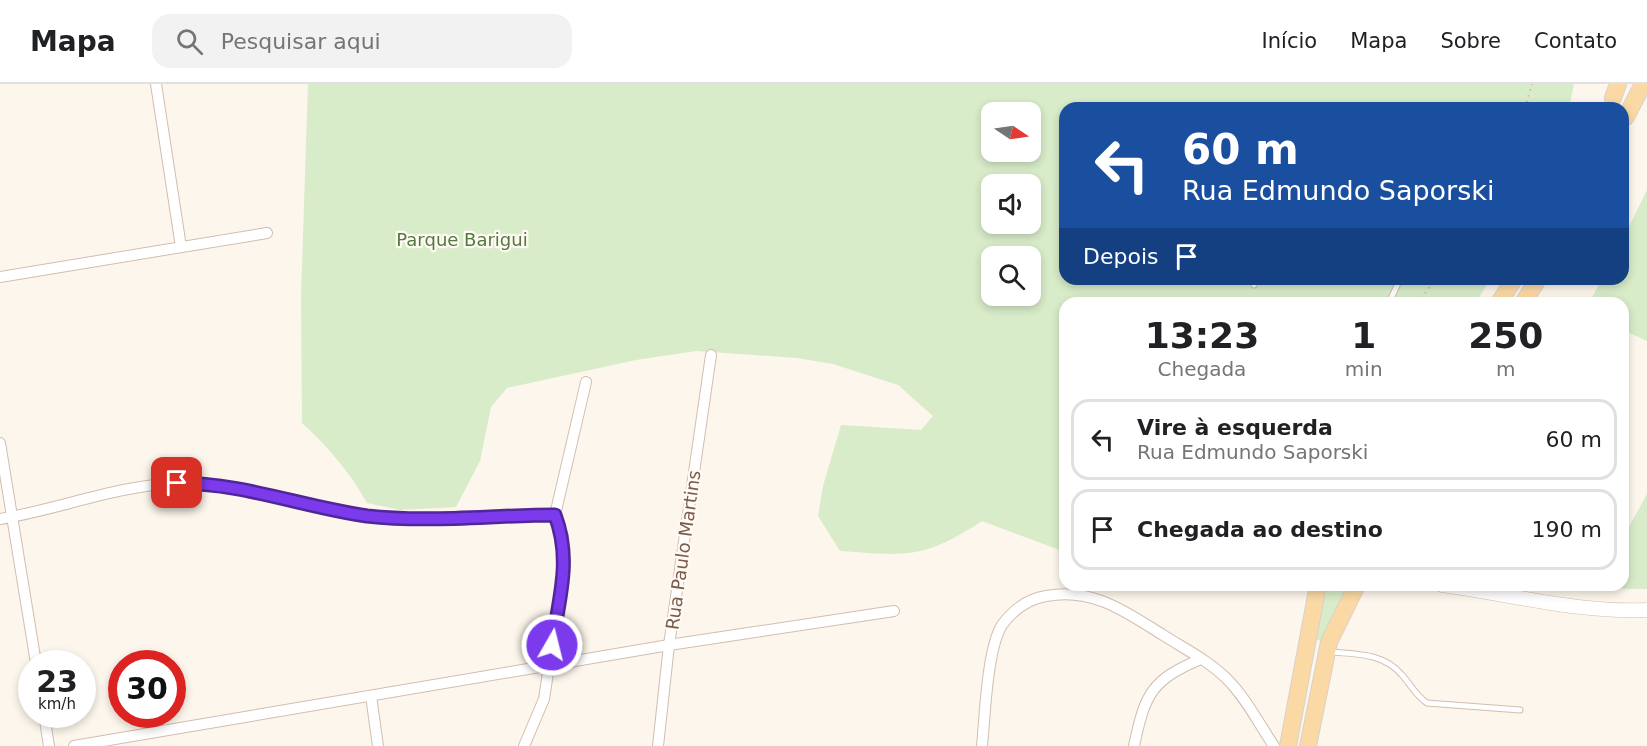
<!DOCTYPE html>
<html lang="pt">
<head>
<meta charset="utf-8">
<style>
  :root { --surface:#fff; --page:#f2f2f2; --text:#202124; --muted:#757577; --line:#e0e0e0 }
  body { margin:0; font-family:"DejaVu Sans",sans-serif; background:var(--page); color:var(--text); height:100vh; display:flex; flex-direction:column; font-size:22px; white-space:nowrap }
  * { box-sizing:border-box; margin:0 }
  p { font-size:20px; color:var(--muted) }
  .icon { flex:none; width:33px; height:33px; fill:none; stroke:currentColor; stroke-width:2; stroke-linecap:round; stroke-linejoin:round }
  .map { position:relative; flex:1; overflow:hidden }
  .side { position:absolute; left:1059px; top:213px; width:570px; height:294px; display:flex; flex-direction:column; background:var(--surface); border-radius:18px; box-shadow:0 3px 9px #0003 }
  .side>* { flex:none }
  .top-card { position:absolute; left:1059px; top:18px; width:570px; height:183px; border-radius:18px; box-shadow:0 3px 9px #0003; background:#1a4fa0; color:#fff; overflow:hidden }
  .needle { width:39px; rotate:103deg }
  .fabs { position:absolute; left:981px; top:18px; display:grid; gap:12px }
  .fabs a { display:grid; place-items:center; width:60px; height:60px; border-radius:12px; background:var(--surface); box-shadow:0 3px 9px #0003; font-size:30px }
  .speed { position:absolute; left:18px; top:566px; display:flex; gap:12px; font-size:30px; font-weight:700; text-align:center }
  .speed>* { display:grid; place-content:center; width:78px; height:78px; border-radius:50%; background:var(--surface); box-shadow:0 3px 9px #0003; line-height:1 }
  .speed small { font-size:15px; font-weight:400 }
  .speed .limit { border:9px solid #d22; background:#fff; color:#111 }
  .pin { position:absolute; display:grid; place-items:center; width:51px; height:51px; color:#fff; margin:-26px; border-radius:12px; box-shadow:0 3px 9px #0006 }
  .me { position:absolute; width:66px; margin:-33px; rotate:8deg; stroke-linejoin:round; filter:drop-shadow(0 0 4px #0008) }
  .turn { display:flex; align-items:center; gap:21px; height:126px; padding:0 24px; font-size:27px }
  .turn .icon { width:78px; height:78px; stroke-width:2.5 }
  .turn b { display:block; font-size:42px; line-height:51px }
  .then { display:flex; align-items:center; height:57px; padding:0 24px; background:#0003; gap:12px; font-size:22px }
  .eta { display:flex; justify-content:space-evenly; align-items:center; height:102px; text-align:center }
  .eta b { font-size:36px; font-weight:700; line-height:42px }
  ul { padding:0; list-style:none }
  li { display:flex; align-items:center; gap:18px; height:81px; margin:0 12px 9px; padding:0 12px; border:3px solid var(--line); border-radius:18px }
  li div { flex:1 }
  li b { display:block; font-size:22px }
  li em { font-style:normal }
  header { display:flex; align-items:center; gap:36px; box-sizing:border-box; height:84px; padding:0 30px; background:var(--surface); border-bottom:2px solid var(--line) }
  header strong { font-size:28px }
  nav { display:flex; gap:33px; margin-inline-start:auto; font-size:21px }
  .search { width:420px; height:54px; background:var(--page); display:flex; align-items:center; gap:15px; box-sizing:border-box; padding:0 21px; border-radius:18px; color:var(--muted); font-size:22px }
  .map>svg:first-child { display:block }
  .green { fill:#d8ecc9; fill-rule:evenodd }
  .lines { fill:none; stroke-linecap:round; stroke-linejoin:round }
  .service-casing { stroke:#d1beb0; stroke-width:7 }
  .minor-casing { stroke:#d1beb0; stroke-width:12 }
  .tertiary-casing { stroke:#d1beb0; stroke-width:15 }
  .primary-casing { stroke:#dad1cd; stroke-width:18 }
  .path { stroke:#d9b8a5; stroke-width:2; stroke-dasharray:1.5 4.5; stroke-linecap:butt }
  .service { stroke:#fff; stroke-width:5 }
  .minor { stroke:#fff; stroke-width:10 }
  .tertiary { stroke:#fff; stroke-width:14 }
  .primary { stroke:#fbd9a5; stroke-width:16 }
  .route-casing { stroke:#51269a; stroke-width:15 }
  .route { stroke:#7c3aed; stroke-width:10 }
  .labels { text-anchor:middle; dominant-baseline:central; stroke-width:4.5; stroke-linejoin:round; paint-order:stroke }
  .park-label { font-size:18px; fill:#537a41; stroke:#fffaf3 }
  .street-label { font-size:18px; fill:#7a5c4d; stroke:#fffaf3 }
</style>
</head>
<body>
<header>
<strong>Mapa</strong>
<div class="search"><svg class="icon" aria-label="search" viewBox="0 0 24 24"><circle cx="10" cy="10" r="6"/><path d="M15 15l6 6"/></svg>Pesquisar aqui</div>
<nav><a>Início</a><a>Mapa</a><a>Sobre</a><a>Contato</a></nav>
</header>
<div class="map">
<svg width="1647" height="662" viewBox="0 0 1647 662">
  <rect width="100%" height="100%" fill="#fdf6ec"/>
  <!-- green -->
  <g class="green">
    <path d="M308,0H1574L1569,24H1065V195H1490L1476,219H1065V468L982,437C924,475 907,472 840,467L818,432L823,402L841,341L921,346L933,332L898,301L833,280L797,274L696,267L636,276L507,304L491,323L480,377L456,423L400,426L367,419C350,388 328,363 302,339L301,212ZM992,28H1030V68H992ZM992,100H1030V140H992ZM992,172H1030V212H992Z"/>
    <polygon points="1647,106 1647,257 1623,246 1623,219 1589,219 1602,195 1623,195 1623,155"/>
    <polygon points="1647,410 1647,505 1562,504 1560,501 1623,501 1623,454"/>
    <polygon points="1328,501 1348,501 1333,530 1322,557 1313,555"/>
  </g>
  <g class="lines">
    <!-- service casing -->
    <g class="service-casing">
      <g id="service">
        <polyline points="1253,195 1254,201"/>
        <polyline points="1389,219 1400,195"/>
        <path d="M1331,568C1356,570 1384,569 1402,591C1411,601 1416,612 1427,619L1520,626"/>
      </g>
    </g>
    <!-- minor casing -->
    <g class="minor-casing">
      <g id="minor">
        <polyline points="156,0 181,163"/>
        <polyline points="0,193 267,149"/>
        <polyline points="0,359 36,579"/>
        <path d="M0,435C60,425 118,401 179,399C243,398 301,422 363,431C426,440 492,431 555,431"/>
        <polyline points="371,612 378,662"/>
        <polyline points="44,630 49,662"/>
        <polyline points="74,662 669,561 894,527"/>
        <polyline points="524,662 544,615 565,477 563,452 555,431 586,298"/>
        <polyline points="658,662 669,561 711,271"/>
        <path d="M982,662C985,632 987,565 1002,541C1013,526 1028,515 1046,512C1093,503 1126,528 1163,551C1185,565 1209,577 1227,595C1246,614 1259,640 1274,662"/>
        <path d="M1134,662C1145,610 1151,596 1201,575"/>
      </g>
    </g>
    <!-- tertiary casing -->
    <g class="tertiary-casing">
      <path id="tertiary" d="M1442,501C1511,510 1576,529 1647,526"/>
    </g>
    <!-- primary casing -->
    <g class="primary-casing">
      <g id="primary">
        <polyline points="1613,14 1618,0"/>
        <polyline points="1626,33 1643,0"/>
        <polyline points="1499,219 1514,195"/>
        <polyline points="1523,219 1538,195"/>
        <polyline points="1288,662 1318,501"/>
        <polyline points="1308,662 1329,558 1357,501"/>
      </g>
    </g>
    <!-- path -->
    <g class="path">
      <polyline points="1525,24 1532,0"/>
      <polyline points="1418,219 1435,195"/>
    </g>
    <!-- service -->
    <use href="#service" class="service"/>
    <!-- minor -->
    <use href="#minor" class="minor"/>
    <!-- tertiary -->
    <use href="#tertiary" class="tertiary"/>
    <!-- primary -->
    <use href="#primary" class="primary"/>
  </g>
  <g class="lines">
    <!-- route casing -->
    <g class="route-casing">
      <path id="route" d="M177,399C243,399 303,423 367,432C429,439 493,431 555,431C572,476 559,514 552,561"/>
    </g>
    <!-- route -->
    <use href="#route" class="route"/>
  </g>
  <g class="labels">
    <!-- park labels -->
    <g class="park-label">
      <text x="462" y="155">Parque Barigui</text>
    </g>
    <!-- street labels -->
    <g class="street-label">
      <text transform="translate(683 466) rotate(-82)">Rua Paulo Martins</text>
    </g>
  </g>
</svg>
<div class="fabs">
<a><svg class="needle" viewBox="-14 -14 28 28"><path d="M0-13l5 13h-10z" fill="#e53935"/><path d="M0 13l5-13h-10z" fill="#757577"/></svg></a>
<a><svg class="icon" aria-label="sound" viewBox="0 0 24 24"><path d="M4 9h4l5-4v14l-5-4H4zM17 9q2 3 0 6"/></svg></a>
<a><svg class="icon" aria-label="search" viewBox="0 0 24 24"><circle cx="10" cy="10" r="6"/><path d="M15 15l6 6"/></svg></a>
</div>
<div class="speed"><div>23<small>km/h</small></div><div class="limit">30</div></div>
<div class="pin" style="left:177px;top:399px;background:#d93025"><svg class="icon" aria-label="arrive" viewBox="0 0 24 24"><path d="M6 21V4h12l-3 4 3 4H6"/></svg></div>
<svg class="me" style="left:552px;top:561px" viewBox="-20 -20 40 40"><circle r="17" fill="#7c3aed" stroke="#fff" stroke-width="3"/><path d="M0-11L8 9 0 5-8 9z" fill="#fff"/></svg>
<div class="top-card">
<div class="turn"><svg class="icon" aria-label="left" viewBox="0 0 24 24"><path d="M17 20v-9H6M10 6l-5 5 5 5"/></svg><div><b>60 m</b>Rua Edmundo Saporski</div></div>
<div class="then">Depois<svg class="icon" aria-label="arrive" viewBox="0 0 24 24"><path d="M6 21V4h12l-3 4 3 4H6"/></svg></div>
</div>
<section class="side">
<div class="eta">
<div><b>13:23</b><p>Chegada</p></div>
<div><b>1</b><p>min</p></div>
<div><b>250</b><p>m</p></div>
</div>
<ul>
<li><svg class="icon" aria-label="left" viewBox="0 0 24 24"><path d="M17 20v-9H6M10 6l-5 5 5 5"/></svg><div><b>Vire à esquerda</b><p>Rua Edmundo Saporski</p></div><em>60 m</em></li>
<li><svg class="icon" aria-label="arrive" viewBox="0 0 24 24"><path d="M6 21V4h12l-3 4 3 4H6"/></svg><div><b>Chegada ao destino</b></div><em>190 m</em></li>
</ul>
</section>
</div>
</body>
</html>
